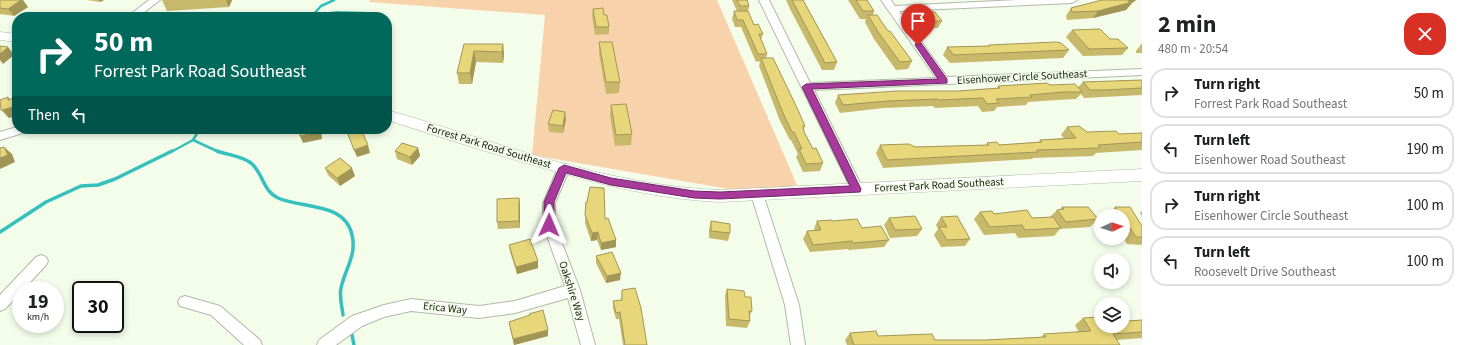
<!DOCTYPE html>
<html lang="en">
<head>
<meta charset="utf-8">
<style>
  :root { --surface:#fff; --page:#f6f6f6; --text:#202124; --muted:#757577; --line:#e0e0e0 }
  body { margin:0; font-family:"Source Sans 3",sans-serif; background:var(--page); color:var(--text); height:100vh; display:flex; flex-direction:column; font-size:15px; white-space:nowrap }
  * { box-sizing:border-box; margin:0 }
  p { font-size:13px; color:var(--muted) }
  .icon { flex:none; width:22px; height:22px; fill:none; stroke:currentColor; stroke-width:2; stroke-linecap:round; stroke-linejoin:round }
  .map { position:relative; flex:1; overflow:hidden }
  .sheet { display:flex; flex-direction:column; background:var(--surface); width:320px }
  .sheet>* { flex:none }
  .banner { position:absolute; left:12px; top:12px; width:380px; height:122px; border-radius:16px; box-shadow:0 2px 6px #0003; background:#00695c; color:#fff; overflow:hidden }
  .needle { width:26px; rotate:86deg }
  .buttons { position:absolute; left:1094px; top:209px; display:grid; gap:8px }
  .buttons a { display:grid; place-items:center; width:36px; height:36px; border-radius:50%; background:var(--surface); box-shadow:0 2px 6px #0003; font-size:20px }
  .speed { position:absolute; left:12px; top:281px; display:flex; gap:8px; font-size:20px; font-weight:700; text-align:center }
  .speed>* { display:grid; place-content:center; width:52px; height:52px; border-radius:50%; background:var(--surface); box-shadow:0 2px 6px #0003; line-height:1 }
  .speed small { font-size:10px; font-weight:400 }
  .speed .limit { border:2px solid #111; border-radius:6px; background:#fff; color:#111 }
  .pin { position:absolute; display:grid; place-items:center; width:34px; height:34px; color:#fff; margin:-41px -17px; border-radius:50% 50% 50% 0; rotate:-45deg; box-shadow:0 0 4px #0007 }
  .pin .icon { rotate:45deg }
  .me { position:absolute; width:44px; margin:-22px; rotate:1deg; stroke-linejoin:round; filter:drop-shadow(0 0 3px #0008) }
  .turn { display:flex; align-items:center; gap:14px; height:84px; padding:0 16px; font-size:18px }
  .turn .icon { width:52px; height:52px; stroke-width:2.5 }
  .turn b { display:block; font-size:28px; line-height:34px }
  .then { display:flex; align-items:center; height:38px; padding:0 16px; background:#0003; gap:8px; font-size:15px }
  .round { display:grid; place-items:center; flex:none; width:42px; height:42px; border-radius:16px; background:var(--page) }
  .overview { display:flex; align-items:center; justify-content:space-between; height:68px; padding:0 16px }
  h1 { font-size:24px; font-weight:700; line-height:30px }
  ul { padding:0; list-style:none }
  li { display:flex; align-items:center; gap:12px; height:50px; margin:0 8px 6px; padding:0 8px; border:2px solid var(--line); border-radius:16px }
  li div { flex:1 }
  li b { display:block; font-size:15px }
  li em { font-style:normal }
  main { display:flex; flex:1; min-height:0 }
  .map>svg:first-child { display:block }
  .green { fill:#f8d2ab }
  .water { fill:#35c0bd }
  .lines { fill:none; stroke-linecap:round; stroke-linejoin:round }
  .stream-far1 { stroke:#35c0bd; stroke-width:2.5 }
  .stream { stroke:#35c0bd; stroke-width:3.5 }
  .minor-casing { stroke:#b0baa8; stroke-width:2 }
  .tertiary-casing { stroke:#b0baa8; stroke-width:1 }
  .minor { fill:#fff; fill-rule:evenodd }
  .tertiary { fill:#fff; fill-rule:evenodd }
  .wall { fill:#c8b86a }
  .shaded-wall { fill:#a29656 }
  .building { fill:#e8d67b; stroke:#a29656 }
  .route { fill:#a73a9a; stroke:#6d2664 }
  .labels { text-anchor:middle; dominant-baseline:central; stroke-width:3; stroke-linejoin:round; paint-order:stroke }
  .street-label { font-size:11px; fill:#1d211a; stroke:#f3fdea }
</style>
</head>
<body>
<main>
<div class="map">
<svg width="1142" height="345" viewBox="0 0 1142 345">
  <rect width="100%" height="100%" fill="#f3fdea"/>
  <!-- green -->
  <polygon class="green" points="370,0 717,0 797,185 746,192 532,155 545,15 369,2"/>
  <!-- water -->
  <polygon class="water" points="336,11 370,12 374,14 373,17 322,17 330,12"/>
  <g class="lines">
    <!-- stream-far1 -->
    <g class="stream-far1">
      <polyline points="311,17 321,6 334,0"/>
      <polyline points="193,140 219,152"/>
      <polyline points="171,152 193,140 200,129"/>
    </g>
    <!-- stream -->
    <g class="stream">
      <path d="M217,151C228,155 242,156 251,163C263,173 263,191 278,198C303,209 345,202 352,235C357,255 345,269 341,288C339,297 342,306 343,315"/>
      <polyline points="0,232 46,202 81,186 98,185 115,179 172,151"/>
      <polyline points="352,335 354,345"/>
    </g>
    <!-- minor casing -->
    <g class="minor-casing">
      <g id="minor">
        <polygon points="149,0 160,0 138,17 127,17"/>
        <polygon points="759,0 769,0 810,83 936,78 881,0 891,0 895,6 1017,0 1077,0 1072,3 899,11 947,77 1142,69 1142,75 814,90 863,189 861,192 857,194 853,192 851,189"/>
        <polygon points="17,127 17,129 28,129 26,132 0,140 0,132"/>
        <polygon points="564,164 568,165 570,168 555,203 555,225 580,290 595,345 581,345 568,298 515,313 479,318 411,311 384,317 362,326 336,345 317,345 319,340 352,316 384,305 411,299 479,306 515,301 565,286 543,225 543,203 558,168 560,165"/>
        <polygon points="757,189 761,191 763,194 799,305 805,345 791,345 785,305 751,194 753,191"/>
        <polygon points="41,255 46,257 48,261 46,265 23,290 21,290 21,292 5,309 0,311 0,295 36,257"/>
        <polygon points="185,296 220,306 260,340 262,345 244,345 211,315 180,306 178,302 180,298"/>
      </g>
    </g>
    <!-- tertiary casing -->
    <g class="tertiary-casing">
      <g id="tertiary">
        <polygon points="0,32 17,34 17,42 0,40"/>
        <path d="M387,110C496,141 605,186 720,190L1142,169V181L720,202C667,200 615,188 565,174C505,158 446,139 387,120Z"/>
      </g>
    </g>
    <!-- minor -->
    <use href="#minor" class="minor"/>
    <!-- tertiary -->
    <use href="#tertiary" class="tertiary"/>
  </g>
  <!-- wall -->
  <g class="wall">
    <polygon points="0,0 28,7 14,16 0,14"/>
    <polygon points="87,0 104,0 100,2"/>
    <polygon points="162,0 232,0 229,7 167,11"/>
    <polygon points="732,0 747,0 749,6 748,12 754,25 763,34 761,39 767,54 766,58 805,126 804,129 804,132 813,149 823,163 820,171 803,172 796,157 798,154 791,140 790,140 780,121 759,66 760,61 756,62 741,27 735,27 732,19 734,11 737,11"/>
    <polygon points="786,0 803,0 837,62 834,70 822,70 790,9"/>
    <polygon points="848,0 867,0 874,11 873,15 888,31 912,61 908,69 896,70 874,39 865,22 866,19 860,19"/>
    <polygon points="1102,0 1136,0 1132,3 1126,10 1093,18 1067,20 1066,16 1071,8"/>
    <polygon points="593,9 604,15 609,27 609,34 595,35 592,16"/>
    <polygon points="922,12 942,21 938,28 925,29 919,20"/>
    <polygon points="1072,30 1110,39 1128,48 1122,55 1083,56 1066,37"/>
    <polygon points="599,42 620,82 619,93 606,94 599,53"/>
    <polygon points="1142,43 1142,53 1136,53 1136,51"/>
    <polygon points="464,44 503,44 504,55 503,63 476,62 472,84 459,84 457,73"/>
    <polygon points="989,45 1069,50 1063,58 950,63 943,55 947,47 988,46"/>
    <polygon points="1142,80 1142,95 1084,98 1081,94 1076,99 1057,100 1028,102 1026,105 997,107 994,111 982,112 978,106 935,108 933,106 884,108 840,113 835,103 838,95 958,91 997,88 998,86 1050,85 1078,87 1083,82"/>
    <polygon points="17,97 17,115 9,118 1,110 10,100"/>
    <polygon points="611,105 632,134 631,145 615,146 610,116"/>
    <polygon points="566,119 563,133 549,132 548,124"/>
    <polygon points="1067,127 1087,132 1119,134 1142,133 1142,150 1096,153 1093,156 1033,158 1032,159 883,168 876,153 880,145 915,147 986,145 987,143 999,145 1039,142 1040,140 1064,138 1061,135"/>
    <polygon points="418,148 420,156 412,165 397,159 395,151"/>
    <polygon points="325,168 355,176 340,186 328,175"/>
    <polygon points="519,198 520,205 520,228 498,229 497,222"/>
    <polygon points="586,202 605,219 616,240 616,247 601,250 597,240 591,241 585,223"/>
    <polygon points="1062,207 1098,219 1090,227 1060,229 1054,236 1018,238 1015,233 984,235 974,219 980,212 994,214 1032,218 1050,217 1057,210 1060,209"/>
    <polygon points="1115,207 1142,226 1142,244 1141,245 1127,244 1123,237 1123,216 1108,216 1109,216 1108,214"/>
    <polygon points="1142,211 1142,216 1140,213"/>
    <polygon points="941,217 970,239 965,246 941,247 934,235 938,229 936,225"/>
    <polygon points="889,218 922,229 917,236 890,238 884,225"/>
    <polygon points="711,221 730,233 728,241 709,238 709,229"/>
    <polygon points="817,221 832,221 862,228 889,240 884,247 849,250 848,249 810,252 803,239 807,231 815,230 814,229"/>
    <polygon points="509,245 538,261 538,268 517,274 510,252"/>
    <polygon points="596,256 620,280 606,283 596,263"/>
    <polygon points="727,289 745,297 752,311 749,317 750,321 747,328 726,326 725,296"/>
    <polygon points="622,290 647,345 623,345 619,319 616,319 613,308 613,301 621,300"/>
    <polygon points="530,316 548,330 548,336 514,345 509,322"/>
    <polygon points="1083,318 1128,321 1142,320 1142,339 1141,338 1117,340 1120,345 847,345 845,340 850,333 878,336 935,340 985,340 1041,337 1044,334 1079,332 1075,325"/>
  </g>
  <!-- shaded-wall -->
  <g class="shaded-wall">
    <polygon points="21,0 23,0 28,7 14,16 8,9"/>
    <polygon points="99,0 104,0 100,2"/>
    <polygon points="226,0 232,0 229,7"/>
    <polygon points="1129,0 1136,0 1132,3 1126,10 1093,18 1098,11"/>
    <polygon points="503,44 504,55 503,63 502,52"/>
    <polygon points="8,47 14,55 3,64 0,60 0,54"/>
    <polygon points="474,51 476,62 472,84 470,73"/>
    <polygon points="8,97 14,105 17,106 17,115 9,118 2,110"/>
    <polygon points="565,112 566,119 563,133 563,126"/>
    <polygon points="76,129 84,129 78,132"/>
    <polygon points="319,129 321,129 322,139 303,143 300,136"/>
    <polygon points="368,145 370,153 357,157 354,150"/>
    <polygon points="4,147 12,154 15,162 0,169 0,158"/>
    <polygon points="418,148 420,156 412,165 410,157"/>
    <polygon points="352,168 355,176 340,186 337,178"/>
    <polygon points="519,198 520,205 520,228 519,221"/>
    <polygon points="598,232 597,240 591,241 592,233"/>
    <polygon points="616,240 616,247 601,250 601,243"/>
    <polygon points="538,261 538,268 517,274 516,267"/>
    <polygon points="621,273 620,280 606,283 607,276"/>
    <polygon points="548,330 548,336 514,345 513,339"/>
  </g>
  <!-- building -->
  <g class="building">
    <polygon points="0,0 21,0 8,9 0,8"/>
    <polygon points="737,0 747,0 749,6 740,6"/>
    <polygon points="792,0 803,0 837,62 825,63"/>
    <polygon points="856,0 867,0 874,11 863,11"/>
    <polygon points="1102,0 1129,0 1128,1 1132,2 1098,11 1072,12 1071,8"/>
    <polygon points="603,8 604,15 607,15 609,27 596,27 593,9"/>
    <polygon points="734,11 748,11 754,25 758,24 763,34 759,34 767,54 758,54 743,20 737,20"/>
    <polygon points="922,12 935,12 942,21 929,21"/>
    <polygon points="868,15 877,15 888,31 890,31 912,61 900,62 878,32"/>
    <polygon points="1100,29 1110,39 1118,39 1128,48 1089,49 1072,30"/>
    <polygon points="599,42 612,42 620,82 606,82"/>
    <polygon points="1056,42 1061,43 1069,50 954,55 947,47 990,46 989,45"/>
    <polygon points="464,44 503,44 502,52 474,51 470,73 457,73"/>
    <polygon points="0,46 8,47 0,54"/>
    <polygon points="761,58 773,58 798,110 805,126 803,126 804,132 813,149 816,148 823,163 806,164 799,149 802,149 794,132 792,132 783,113"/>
    <polygon points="1142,80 1142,88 1104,90 1090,90 1083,82"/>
    <polygon points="1047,83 1050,85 1075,84 1082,92 1063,92 1030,95 1032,97 996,99 999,103 987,104 983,98 939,100 938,99 888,101 843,105 838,95 897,91 958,91 1000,88 998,86"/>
    <polygon points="8,97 8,100 17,97 17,106 2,110 1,110 0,100"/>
    <polygon points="626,104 632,134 616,135 611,105"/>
    <polygon points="553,110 565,112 563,126 548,124"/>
    <polygon points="1079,126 1087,132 1116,131 1119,134 1142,133 1142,142 1098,145 1100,148 1037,150 1038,152 887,160 880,145 909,144 915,147 989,145 987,143 997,142 999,145 1042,142 1040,140 1076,138 1067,127"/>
    <polygon points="299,129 319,129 319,132 300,136"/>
    <polygon points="346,129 361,129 368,145 354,150"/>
    <polygon points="402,143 418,148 410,157 395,151"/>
    <polygon points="4,147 8,155 0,158 0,148"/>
    <polygon points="340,158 352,168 337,178 325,168"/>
    <polygon points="590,187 604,188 605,219 608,218 616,240 601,243 598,232 592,233 585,215 586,202 587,202"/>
    <polygon points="519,198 519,221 497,222 497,199"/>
    <polygon points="1062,207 1088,207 1098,219 1066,222 1057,210 1064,209"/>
    <polygon points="1115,207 1130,207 1142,226 1142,237 1136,237 1130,228 1123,228 1123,216 1109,216 1116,216 1114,214 1120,214"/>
    <polygon points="1027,210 1032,218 1053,217 1061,228 1025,230 1022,225 990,227 980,212 992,211 994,214"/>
    <polygon points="915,216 922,229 895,230 889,218"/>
    <polygon points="957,216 970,239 947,240 939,227 947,227 941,217"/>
    <polygon points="857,219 862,228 881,226 889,240 853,243 852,241 813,245 807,231 821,230 817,221 832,220 832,221"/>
    <polygon points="711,221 730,224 730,233 711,231"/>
    <polygon points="530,239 538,261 516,267 509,245"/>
    <polygon points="612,252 621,273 607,276 596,256"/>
    <polygon points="635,288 641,308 647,345 625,345 620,312 616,313 613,301 622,300 622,290"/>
    <polygon points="727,289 744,291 745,297 751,297 752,311 749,311 750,321 729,319"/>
    <polygon points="543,310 548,330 513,339 509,322 530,315 529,314"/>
    <polygon points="1123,316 1124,316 1128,321 1142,320 1142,332 1113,334 1120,345 854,345 850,333 876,331 878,336 932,334 935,340 985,340 1046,337 1044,334 1091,331 1083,318 1101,317 1101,326 1123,326"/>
  </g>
  <!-- route -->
  <polygon class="route" points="916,43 921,43 947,79 947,83 812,89 861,189 860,192 720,199 694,198 611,185 566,173 554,202 554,225 552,227 545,227 544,225 544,202 559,168 564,165 611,178 694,191 720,192 850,186 802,87 806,84 938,79 915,45"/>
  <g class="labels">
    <!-- street labels -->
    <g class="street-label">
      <text transform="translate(1022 77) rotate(-3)">Eisenhower Circle Southeast</text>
      <text transform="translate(489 146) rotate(17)">Forrest Park Road Southeast</text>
      <text transform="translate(939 185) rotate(-3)">Forrest Park Road Southeast</text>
      <text transform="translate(572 291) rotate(72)">Oakshire Way</text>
      <text transform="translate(445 308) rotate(6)">Erica Way</text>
    </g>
  </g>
</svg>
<div class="buttons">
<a><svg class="needle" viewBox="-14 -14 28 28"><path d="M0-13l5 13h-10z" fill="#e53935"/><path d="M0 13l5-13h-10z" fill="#757577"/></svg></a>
<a><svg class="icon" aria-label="sound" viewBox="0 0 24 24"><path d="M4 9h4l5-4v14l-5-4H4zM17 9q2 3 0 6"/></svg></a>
<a><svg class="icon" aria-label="layers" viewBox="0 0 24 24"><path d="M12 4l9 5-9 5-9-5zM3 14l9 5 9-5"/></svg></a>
</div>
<div class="speed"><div>19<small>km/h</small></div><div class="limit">30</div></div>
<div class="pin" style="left:918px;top:45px;background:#d93025"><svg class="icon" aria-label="arrive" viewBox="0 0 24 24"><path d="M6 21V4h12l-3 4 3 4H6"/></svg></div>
<svg class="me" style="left:549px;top:225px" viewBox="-20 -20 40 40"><path d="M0-17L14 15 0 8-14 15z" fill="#a73a9a" stroke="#fff" stroke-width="4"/></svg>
<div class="banner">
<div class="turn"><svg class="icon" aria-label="right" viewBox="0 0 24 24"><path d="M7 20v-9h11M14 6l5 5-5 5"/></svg><div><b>50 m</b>Forrest Park Road Southeast</div></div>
<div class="then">Then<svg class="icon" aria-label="left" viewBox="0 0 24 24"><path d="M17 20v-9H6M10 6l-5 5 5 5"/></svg></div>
</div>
</div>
<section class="sheet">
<div class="overview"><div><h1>2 min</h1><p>480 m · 20:54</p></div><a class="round" style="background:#d93025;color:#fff"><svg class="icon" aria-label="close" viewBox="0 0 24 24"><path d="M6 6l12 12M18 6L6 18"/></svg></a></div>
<ul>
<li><svg class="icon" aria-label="right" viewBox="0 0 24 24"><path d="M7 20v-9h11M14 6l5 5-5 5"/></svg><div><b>Turn right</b><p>Forrest Park Road Southeast</p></div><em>50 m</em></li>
<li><svg class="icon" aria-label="left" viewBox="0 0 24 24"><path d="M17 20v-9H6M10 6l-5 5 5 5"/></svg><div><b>Turn left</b><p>Eisenhower Road Southeast</p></div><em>190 m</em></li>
<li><svg class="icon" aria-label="right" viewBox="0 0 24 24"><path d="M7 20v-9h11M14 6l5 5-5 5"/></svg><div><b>Turn right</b><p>Eisenhower Circle Southeast</p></div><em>100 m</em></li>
<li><svg class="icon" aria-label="left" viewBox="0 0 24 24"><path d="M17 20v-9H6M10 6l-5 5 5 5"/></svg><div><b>Turn left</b><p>Roosevelt Drive Southeast</p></div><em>100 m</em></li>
</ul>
</section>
</main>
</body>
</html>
